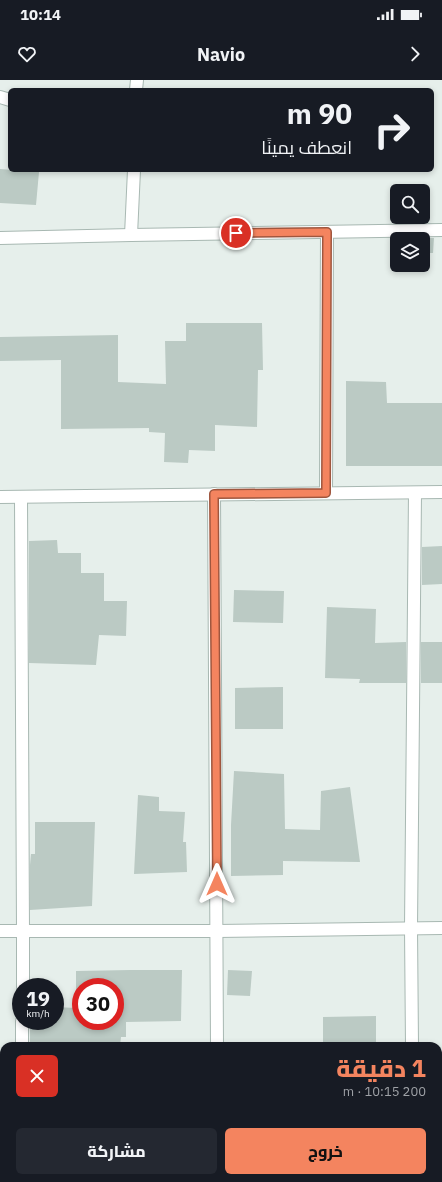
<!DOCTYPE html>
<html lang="ar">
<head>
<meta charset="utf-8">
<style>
  :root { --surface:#171b24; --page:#242831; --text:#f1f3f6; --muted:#9ea1a6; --accent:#f4845f }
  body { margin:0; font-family:"IBM Plex Sans",Cairo,sans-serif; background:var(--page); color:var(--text); direction:rtl; height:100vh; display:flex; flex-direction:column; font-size:15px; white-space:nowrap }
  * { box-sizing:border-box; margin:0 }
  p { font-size:13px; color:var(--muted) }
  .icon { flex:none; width:22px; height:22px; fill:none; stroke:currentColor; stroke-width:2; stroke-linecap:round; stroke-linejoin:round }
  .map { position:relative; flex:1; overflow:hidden; direction:ltr }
  .panel { position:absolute; left:0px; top:962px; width:442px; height:140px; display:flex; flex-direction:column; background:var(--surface); border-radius:12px 12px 0 0; box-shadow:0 2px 6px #0003; direction:rtl }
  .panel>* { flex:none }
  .guide { position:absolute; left:8px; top:8px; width:426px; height:84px; border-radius:6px; box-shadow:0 2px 6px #0003; direction:rtl; background:#171b24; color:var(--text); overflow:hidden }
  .controls { position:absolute; left:390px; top:104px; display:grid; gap:8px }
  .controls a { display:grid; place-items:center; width:40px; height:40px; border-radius:6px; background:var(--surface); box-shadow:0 2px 6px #0003; font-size:20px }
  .speed { position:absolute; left:12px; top:898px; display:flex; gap:8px; font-size:20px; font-weight:700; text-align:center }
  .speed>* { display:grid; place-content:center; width:52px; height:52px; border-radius:50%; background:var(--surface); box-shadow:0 2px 6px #0003; line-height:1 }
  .speed small { font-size:10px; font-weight:400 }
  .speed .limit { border:6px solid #d22; background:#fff; color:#111 }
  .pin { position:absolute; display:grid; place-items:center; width:34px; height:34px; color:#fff; margin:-17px; border:2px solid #fff; border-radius:50%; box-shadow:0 1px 4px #0007 }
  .me { position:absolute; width:44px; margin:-22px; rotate:0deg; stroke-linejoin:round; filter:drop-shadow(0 0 3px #0008) }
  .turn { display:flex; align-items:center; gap:14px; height:84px; padding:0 16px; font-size:18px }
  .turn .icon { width:52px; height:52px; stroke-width:2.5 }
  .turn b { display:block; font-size:28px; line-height:34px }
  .round { display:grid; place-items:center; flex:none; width:42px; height:42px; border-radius:6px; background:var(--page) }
  .summary { display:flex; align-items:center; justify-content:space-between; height:68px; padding:0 16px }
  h1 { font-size:24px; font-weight:800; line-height:30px; color:var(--accent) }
  .primary-button { display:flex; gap:8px; margin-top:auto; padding:8px 16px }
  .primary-button a { flex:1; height:46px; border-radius:6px; background:var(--accent); color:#111; font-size:16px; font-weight:800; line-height:46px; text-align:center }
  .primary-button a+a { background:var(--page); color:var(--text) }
  .status { display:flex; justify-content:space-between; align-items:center; height:28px; padding:0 20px; background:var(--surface); direction:ltr }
  .status svg { height:11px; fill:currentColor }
  header { display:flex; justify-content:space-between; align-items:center; height:52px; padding:0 16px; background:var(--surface); font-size:18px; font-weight:800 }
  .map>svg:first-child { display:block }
  .building { fill:#bbcac4; fill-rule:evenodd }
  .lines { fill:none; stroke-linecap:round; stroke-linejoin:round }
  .street-casing { stroke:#a8b8b2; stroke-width:14 }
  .street { stroke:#fff; stroke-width:12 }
  .route-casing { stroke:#9f563e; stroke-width:10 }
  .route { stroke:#f4845f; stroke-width:7 }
</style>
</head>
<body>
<div class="status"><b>10:14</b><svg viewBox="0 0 49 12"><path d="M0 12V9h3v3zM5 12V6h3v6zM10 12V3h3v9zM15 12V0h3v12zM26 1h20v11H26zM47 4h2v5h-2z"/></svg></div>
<header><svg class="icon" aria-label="forward" viewBox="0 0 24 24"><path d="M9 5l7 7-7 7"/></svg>Navio<svg class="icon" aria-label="heart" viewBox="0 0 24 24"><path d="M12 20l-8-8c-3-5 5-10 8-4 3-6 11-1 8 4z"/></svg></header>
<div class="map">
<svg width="442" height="1102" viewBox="0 0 442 1102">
  <rect width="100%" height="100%" fill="#e6efeb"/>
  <!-- building -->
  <g class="building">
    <polygon points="0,89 39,92 36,125 0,123"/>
    <polygon points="410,158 434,158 433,173 423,173 423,159 410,159"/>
    <polygon points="186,243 262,243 263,290 258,290 257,347 215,345 215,371 189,370 188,383 164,382 165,353 149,352 149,348 61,349 61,280 0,281 0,257 118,255 118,302 166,304 165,261 186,261"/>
    <polygon points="346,301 386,302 387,323 442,323 442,386 346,386"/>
    <polygon points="57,460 58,473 81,473 81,493 104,493 104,521 127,521 126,556 99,555 96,585 29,583 29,461"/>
    <polygon points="442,466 442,504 422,505 422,467"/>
    <polygon points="234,510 284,511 283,543 233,542"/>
    <polygon points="327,527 376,529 375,563 406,562 406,603 359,603 360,599 325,598"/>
    <rect x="421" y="562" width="21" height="41"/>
    <polygon points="283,607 283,649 235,649 235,608"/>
    <polygon points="234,691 284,694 285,749 320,750 321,711 350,707 360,782 283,781 283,795 231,796 231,745"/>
    <polygon points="138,715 159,717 159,731 185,732 183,762 186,762 187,792 134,794"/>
    <polygon points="35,742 95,742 92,826 30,830 30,785 31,774 35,774"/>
    <path d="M130,890H182L181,941L126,942V957H121L120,966H30V941H55V927L76,928V891ZM81,907H115V941H81Z"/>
    <polygon points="228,890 252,891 250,916 227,915"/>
    <polygon points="376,936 376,966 323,966 323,937"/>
  </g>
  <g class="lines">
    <!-- street casing -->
    <g class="street-casing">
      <g id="street">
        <polyline points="136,10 137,0"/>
        <polyline points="0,17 10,20"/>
        <polyline points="131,155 134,90"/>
        <polyline points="0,158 131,155 442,150"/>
        <polyline points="326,413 327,152"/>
        <polyline points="214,414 217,966"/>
        <polyline points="0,417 442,412"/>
        <polyline points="21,417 23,851 23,907"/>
        <polyline points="0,851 217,851 442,848"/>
        <polyline points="22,966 22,941"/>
        <polyline points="412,966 411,848 415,413"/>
        <polyline points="218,1098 218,1102"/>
        <polyline points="412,1098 412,1102"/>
        <polyline points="20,1102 20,1098"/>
      </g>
    </g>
    <!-- street -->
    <use href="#street" class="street"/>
  </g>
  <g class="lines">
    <!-- route casing -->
    <g class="route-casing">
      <polyline id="route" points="217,804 214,414 326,413 327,152 236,153"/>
    </g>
    <!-- route -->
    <use href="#route" class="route"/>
  </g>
</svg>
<div class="controls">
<a><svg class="icon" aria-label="search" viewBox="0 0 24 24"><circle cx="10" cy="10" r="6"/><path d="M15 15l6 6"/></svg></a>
<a><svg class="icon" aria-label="layers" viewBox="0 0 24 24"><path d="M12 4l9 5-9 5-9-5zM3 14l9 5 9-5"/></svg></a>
</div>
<div class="speed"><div>19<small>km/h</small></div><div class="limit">30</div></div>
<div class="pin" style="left:236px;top:153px;background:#d93025"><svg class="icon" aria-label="arrive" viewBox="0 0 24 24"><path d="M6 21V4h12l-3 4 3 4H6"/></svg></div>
<svg class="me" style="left:217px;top:804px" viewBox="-20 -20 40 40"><path d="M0-17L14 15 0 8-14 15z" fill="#f4845f" stroke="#fff" stroke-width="4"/></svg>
<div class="guide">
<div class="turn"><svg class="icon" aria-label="right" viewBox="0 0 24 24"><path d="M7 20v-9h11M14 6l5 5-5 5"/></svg><div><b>90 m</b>انعطف يمينًا</div></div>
</div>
<section class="panel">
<div class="summary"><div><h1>1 دقيقة</h1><p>200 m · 10:15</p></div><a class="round" style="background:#d93025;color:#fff"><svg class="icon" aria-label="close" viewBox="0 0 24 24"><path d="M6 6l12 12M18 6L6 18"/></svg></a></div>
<div class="primary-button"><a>خروج</a><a>مشاركة</a></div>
</section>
</div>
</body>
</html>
